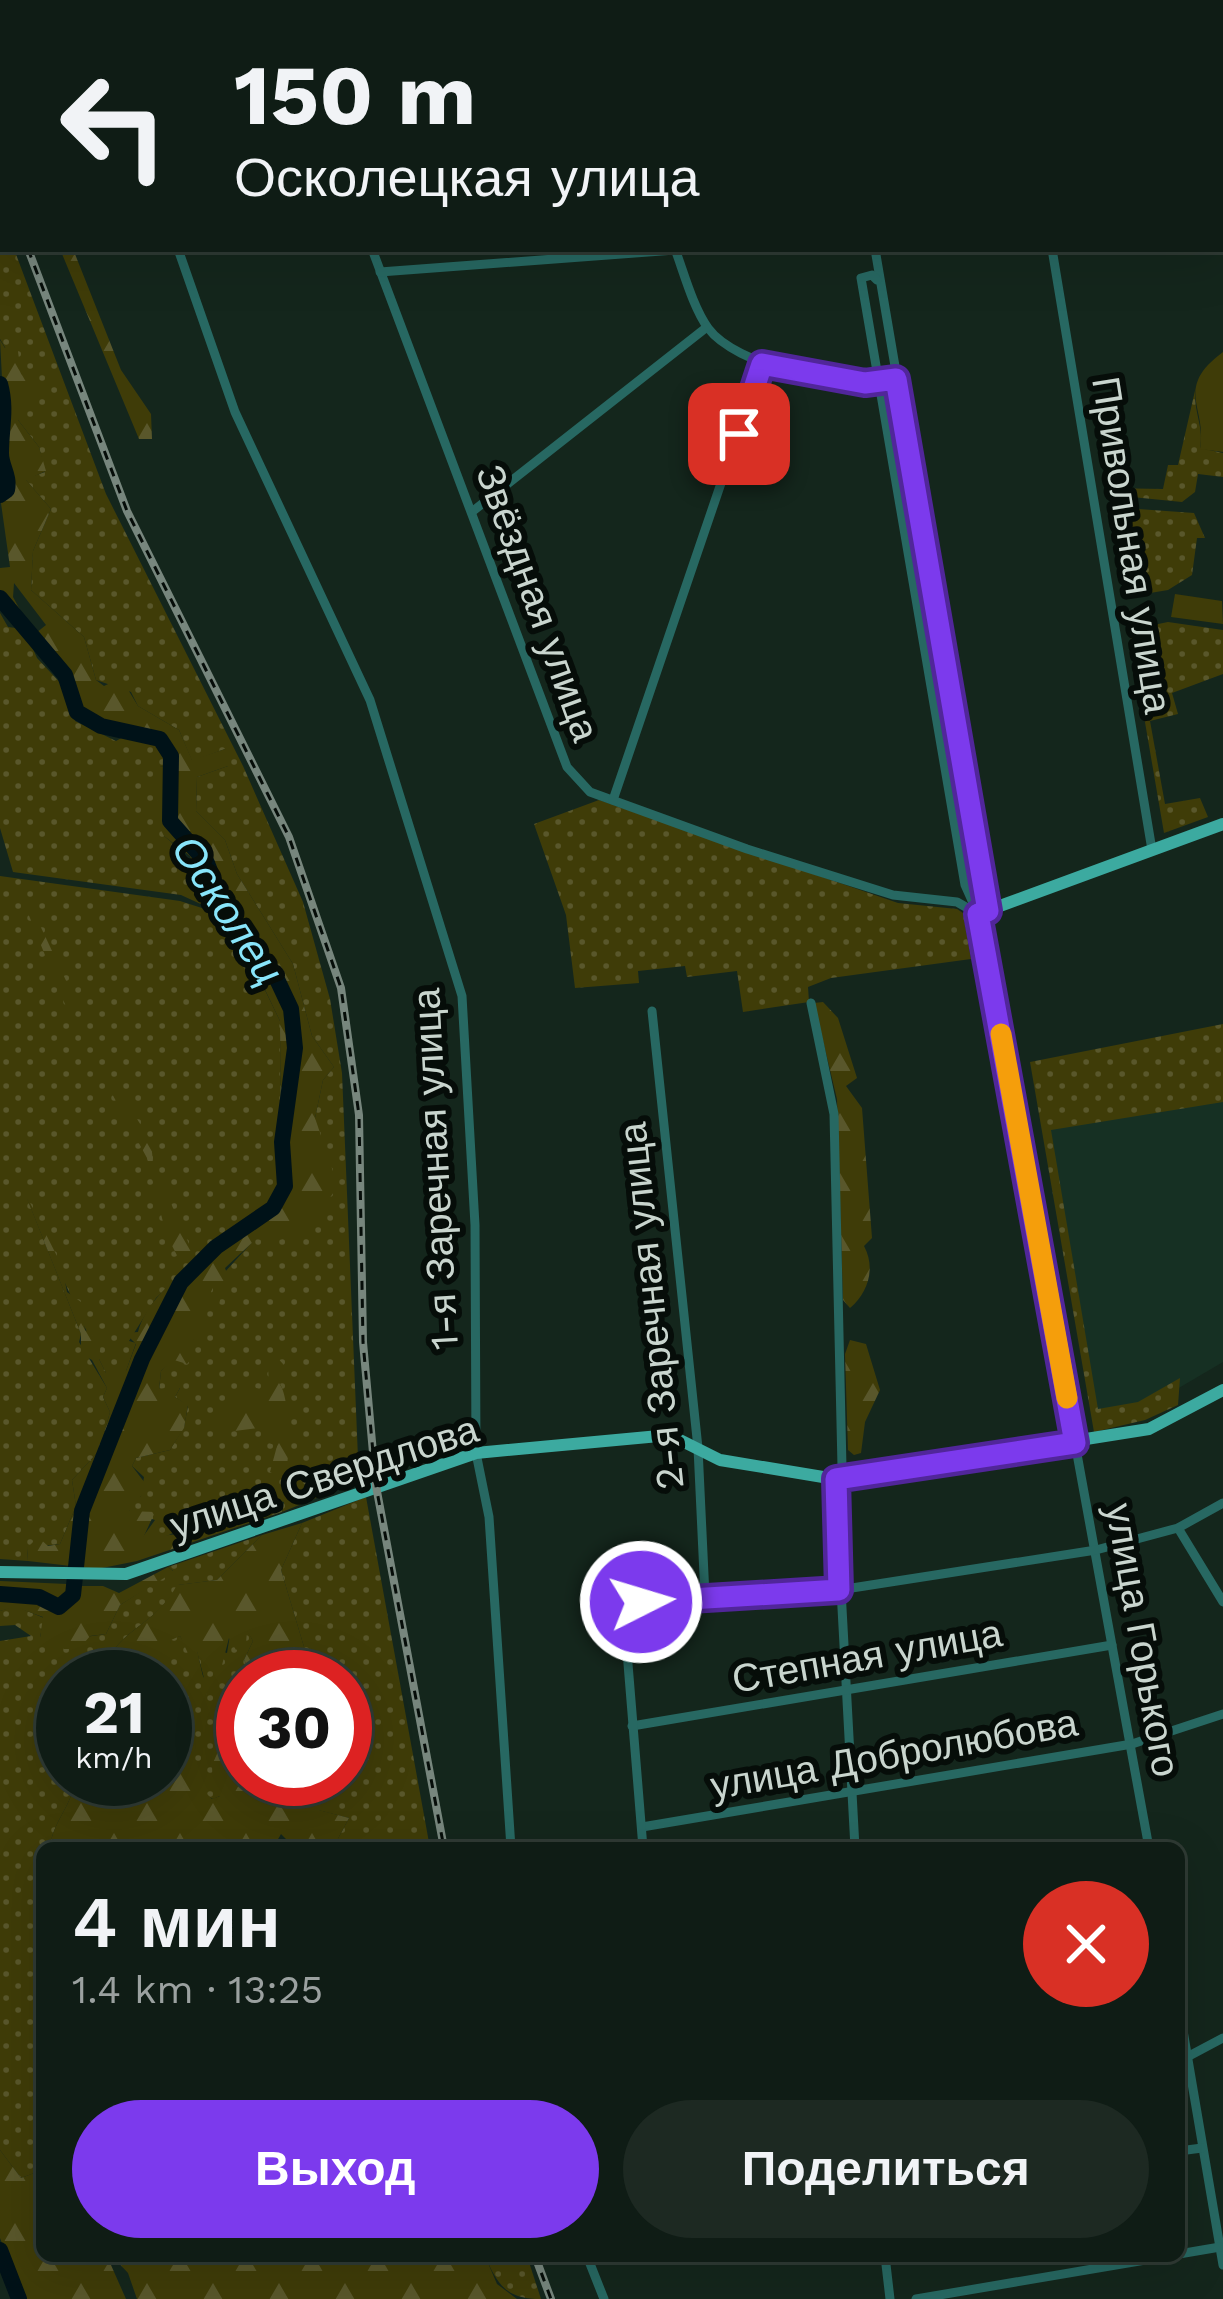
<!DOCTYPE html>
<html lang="ru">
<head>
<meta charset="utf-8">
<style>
  :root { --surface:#0f1c15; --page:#1d2922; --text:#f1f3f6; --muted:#9ba1a0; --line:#2f3a34; --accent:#7c3aed }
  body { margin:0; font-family:"Work Sans",sans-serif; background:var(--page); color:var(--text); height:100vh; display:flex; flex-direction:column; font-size:45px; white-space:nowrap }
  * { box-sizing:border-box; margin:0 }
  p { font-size:39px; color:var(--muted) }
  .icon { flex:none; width:66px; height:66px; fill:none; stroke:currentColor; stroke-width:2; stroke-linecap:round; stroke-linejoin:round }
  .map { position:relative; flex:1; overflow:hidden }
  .details { position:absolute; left:36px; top:1842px; width:1149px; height:420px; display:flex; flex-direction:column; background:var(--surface); border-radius:18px; box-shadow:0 12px 48px #0002,0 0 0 3px var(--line) }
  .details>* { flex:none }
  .guide { position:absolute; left:0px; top:0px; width:1224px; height:252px; box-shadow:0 12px 48px #0002,0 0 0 3px var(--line); background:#0f1c15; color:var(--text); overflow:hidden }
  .speed { position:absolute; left:36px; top:1650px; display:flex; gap:24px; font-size:60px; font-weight:700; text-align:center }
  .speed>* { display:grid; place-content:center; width:156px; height:156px; border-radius:50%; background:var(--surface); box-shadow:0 12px 48px #0002,0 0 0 3px var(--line); line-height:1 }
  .speed small { font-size:30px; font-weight:400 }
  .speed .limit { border:18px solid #d22; background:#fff; color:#111 }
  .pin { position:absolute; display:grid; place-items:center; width:102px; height:102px; color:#fff; margin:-51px; border-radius:24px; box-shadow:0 6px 18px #0006 }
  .me { position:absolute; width:132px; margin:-66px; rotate:85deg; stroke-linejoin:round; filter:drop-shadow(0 0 9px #0008) }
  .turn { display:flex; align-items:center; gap:42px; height:252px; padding:0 36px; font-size:54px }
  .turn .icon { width:156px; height:156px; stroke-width:2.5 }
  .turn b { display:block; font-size:84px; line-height:102px }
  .round { display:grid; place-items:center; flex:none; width:126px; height:126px; border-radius:63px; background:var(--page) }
  .head { display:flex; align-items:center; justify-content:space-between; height:204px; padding:0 36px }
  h1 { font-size:72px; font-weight:600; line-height:90px }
  .action { display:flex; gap:24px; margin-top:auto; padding:24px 36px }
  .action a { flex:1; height:138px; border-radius:72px; background:var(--accent); color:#fff; font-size:48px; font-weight:600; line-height:138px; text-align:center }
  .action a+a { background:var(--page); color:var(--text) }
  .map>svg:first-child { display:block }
  .built { fill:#163023 }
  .grass { fill:url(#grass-dots) }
  .forest { fill:url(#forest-firs) }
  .pitch { fill:#3f3c08 }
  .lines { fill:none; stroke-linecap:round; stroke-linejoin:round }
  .river { stroke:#001218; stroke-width:16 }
  .minor { stroke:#276862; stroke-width:9 }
  .major { stroke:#3caaa0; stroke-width:12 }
  .rail-casing { stroke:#77867d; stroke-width:8 }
  .rail { stroke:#060d09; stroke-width:3; stroke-dasharray:9; stroke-linecap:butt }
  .route-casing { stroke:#51269a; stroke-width:30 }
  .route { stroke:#7c3aed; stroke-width:21 }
  .slow { stroke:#f59e0b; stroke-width:21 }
  .labels { text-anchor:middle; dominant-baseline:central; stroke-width:12; stroke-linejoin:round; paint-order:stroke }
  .street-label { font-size:39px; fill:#c9d5ce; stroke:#060d09 }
  .water-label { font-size:42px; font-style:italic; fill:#88e5fa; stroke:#060d09 }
</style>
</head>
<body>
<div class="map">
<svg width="1223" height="2299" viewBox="0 0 1223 2299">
  <defs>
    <pattern id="grass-dots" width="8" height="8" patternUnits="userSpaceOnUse" patternTransform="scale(3)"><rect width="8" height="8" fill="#3f3c08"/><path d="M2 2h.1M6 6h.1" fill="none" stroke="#59572b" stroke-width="1.8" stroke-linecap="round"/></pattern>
    <pattern id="forest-firs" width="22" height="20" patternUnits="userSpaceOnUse" patternTransform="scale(3)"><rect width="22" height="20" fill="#3f3c08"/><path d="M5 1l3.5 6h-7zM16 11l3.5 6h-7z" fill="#59572b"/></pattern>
  </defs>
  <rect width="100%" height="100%" fill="#14261c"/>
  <!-- built -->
  <polygon class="built" points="1223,1100 1223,1362 1143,1409 1092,1418 1043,1129"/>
  <!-- grass -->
  <g class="grass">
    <polygon points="738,0 1199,0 736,3"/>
    <path d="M0,210L3,249H14L106,494L243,766L303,902L330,999L342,1073L358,1458L344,1471L341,1488L282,1512L284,1502L269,1499L262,1510L236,1506L227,1520L200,1526L191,1519C178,1533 162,1541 142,1538L155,1520L129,1512L130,1503L141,1496L144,1477L132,1466L136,1458L170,1450L184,1427L188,1406L175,1397L180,1388L159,1390L161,1371L193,1340L200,1309L213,1285L256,1238L315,1118L323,1080L334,1067L312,1036L293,964L237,874L225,840L196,811L197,777L228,766L225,749L192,761L179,730L138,706L131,692L96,680L84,637L31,590L33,551L51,509L25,479L45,472L39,447L18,420L21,374L0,339Z"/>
    <path d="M1197,382C1190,407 1205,425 1200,448L1223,453V477L1198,474L1195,492L1182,502L1112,495L1106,488L1163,489L1168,465H1178Z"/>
    <polygon points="893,394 977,891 970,892 886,395"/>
    <polygon points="1110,507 1194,513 1205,538 1197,538 1192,575 1168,590 1126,597"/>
    <path d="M0,613L8,627L24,629L37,658L66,689L75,721L116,741L125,736L157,741L168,756L166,767L160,766L164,836C198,862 209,904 233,940L205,906L181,895L13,872L0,828Z"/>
    <polygon points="1168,622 1223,630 1223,674 1172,693 1178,714 1150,721 1165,804 1200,798 1208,817 1164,833 1140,693 1158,687 1151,641 1132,644 1129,630"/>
    <polygon points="599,800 898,903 957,909 963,913 971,959 831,978 808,987 809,1002 743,1012 737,971 687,977 685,966 638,971 639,983 575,988 566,915 534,824"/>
    <polygon points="0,876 180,901 205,909 235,950 246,951 280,1021 281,1187 270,1206 213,1244 156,1298 129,1341 136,1343 126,1371 116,1376 106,1373 99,1359 27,1198 81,1334 79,1342 107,1388 103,1397 110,1412 99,1451 72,1480 76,1506 60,1544 27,1548 28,1561 0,1559"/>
    <polygon points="1223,1024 1223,1102 1051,1130 1098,1409 1138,1402 1180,1378 1178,1405 1145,1420 1094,1432 1030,1062"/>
    <polygon points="366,1497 430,1848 333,1848 349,1818 318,1810 350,1774 345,1677 313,1677 281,1570 302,1523"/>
    <path d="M262,1535L217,1580L178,1585C154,1627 123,1625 102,1669L106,1677H63V1779H75C73,1805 52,1822 50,1848H42L39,1870L42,2170L21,2178L0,2150V1641L31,1636L15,1625L0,1626V1611L15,1606L44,1618L40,1637L57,1641L106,1634L120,1605L173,1571L168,1567Z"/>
    <polygon points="246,1628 253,1641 244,1660 255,1677 243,1677 243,1751 227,1732 222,1795 213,1799 165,1772 164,1677 171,1639 180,1636 204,1678 195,1644 227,1653 230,1635"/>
    <path d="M485,2256H527L541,2299C507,2299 498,2286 485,2256Z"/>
  </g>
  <!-- forest -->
  <g class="forest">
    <polygon points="60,249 73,249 121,370 151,414 152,439 139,439"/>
    <path d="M0,340L5,348L17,344L21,374L39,383L18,420L39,447L46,471L26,480L51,509L33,551L31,590L84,637L96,680L104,686L121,678L138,706L179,730L192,760L225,749L232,756L228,766L197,777L196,811L225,840L237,874L293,964L312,1036L334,1067L323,1080L315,1118L338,1186C315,1219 299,1247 256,1239L225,1268L229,1279L214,1285L211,1292L220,1300L217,1311L200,1310L205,1328L193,1340V1357L187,1364L174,1360L161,1371L159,1389L181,1386L175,1397L188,1405L184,1428L170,1450L136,1458L132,1466L148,1487L129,1511L155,1512L143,1538L178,1534L183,1522C205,1515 218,1536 235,1506L261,1510L269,1499L280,1497L282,1512L137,1561L97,1569L28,1561L27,1548L38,1537L48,1546L60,1544L76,1506L72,1480L99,1451L110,1412L103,1397L107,1388L92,1360L81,1354V1334L24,1191L62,1266L67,1292L81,1302L85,1330L101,1342L99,1359L106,1373L126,1371L136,1344L125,1333L138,1332C154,1272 251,1237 281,1187L280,1021L247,952H241L206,899L190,856L164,836L157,822L159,766L166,767L167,824C204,861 220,908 247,951L254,941L227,903L210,862L173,817V751L162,737L104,723L77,704L68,674L36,633L46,625L14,583L13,597L29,626L0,592V568L10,567L0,496L8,491Z"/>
    <polygon points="21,885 77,1004 73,1024 19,891"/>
    <path d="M823,1002L838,1018L857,1078L846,1086L862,1108L872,1238L864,1246C876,1268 868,1293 850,1308L843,1300L837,1099L814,1003Z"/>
    <polygon points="109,1075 151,1141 153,1163 193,1253 182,1265 166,1234 147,1158 104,1079"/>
    <polygon points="850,1340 866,1344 880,1390 865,1422 861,1453 854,1455 848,1450 845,1354"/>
    <path d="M274,1354L283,1364L280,1384C290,1400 292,1463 283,1478L270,1472L277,1446L264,1441L265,1427L227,1432L212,1422L209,1414L231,1406L235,1390L250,1386L269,1392L268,1363Z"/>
    <path d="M302,1523L281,1570L313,1677H255L244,1660L253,1641L247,1631L246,1643L236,1650L229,1638L221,1669H210L197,1650L207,1695L180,1636L171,1640L169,1675L106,1677L102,1669C123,1625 154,1627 177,1585L217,1580L262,1535Z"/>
    <polygon points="168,1567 174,1572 120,1605 106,1634 90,1636 79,1649 64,1649 56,1641 44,1646 40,1638 43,1617 15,1607 0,1611 0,1598 38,1602 59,1612 78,1597 80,1586 103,1586 119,1593"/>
    <polygon points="0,1581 67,1584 71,1594 57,1604 40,1594 0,1591"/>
    <path d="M227,1732L243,1755L226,1761V1769L241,1783L345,1779V1758L350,1774L319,1810L349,1818L333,1848H295L281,1834L273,1848H50C52,1822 73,1805 75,1779L119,1781L101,1796L105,1807L131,1787L140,1791L149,1779H165V1772L174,1773L189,1757L206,1766V1793L212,1799L220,1796L213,1793L212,1765Z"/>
    <polygon points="0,2150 21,2178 42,2170 42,2256 107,2256 126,2299 23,2299 0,2238"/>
    <polygon points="485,2256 497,2284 517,2299 137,2299 128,2273 114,2258"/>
  </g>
  <!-- pitch -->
  <g class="pitch">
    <path d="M1223,352V452L1200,449C1208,407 1173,389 1223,352Z"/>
    <polygon points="1175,594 1222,601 1223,624 1171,617"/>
  </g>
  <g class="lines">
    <!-- river -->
    <g class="river">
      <path d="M0,384C7,409 1,428 1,453C1,467 10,475 7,490L0,495"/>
      <polyline points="0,598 65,675 77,712 101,726 160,739 171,756 170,821 207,863 223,905 274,973 291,1009 295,1048 282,1142 285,1186 273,1208 216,1247 181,1282 142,1359 82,1511 73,1595 59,1607 39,1597 0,1594"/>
      <polyline points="0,2250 19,2299"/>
    </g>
    <!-- minor -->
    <g class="minor">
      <polyline points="96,0 97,3"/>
      <polyline points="286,0 287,3"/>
      <polyline points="431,0 434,3"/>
      <polyline points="731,3 732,0"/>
      <polyline points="178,249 235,412 370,700 462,996 475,1225 476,1453 489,1517 511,1848"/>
      <polyline points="372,249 567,767 590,792 747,849 893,895 957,902 978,914"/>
      <path d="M675,249C684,273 693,307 708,328C736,366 839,387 885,381"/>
      <polyline points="875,249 988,911"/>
      <polyline points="1052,249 1152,850"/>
      <polyline points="380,272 675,250"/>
      <polyline points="877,280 872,275 861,278 965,885 978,914"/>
      <polyline points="473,511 707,327"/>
      <polyline points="613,800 762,363"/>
      <polyline points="811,1003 834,1114 842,1467 835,1479 855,1848"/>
      <polyline points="652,1011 698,1448 705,1596"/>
      <polyline points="1075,1443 1149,1848"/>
      <polyline points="1178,1528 1223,1602"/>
      <polyline points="632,1726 1112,1645"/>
      <polyline points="642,1827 1132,1744 1223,1714"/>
      <polyline points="643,1848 625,1627 641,1602 839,1590 1096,1550 1178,1528 1223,1503"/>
      <polyline points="1179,2007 1223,2265"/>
      <polyline points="1189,2056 1223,2038"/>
      <polyline points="1179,2151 1202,2148"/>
      <polyline points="1179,2254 1220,2247"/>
      <polyline points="587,2256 604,2299"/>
      <polyline points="885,2256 890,2299"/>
      <polyline points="916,2299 1169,2256"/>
    </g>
    <!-- major -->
    <g class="major">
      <polyline points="566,0 571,3"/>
      <polyline points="598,0 605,3"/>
      <polyline points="1213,3 1221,0"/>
      <polyline points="1221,14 1223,14"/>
      <polyline points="1075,1443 978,914 1223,824"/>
      <polyline points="0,1572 126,1574 476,1453 670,1435 720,1460 835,1479 1149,1429 1223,1390"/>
    </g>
    <!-- rail casing -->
    <g class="rail-casing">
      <g id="rail">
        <polyline points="0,174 3,182"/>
        <polyline points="28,249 127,511 289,837 341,988 359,1115 363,1342 376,1486 444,1848"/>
        <polyline points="535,2256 551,2299"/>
      </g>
    </g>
    <!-- rail -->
    <use href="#rail" class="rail"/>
  </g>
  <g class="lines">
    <!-- route casing -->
    <g class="route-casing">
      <polyline id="route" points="641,1602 839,1590 836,1479 1075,1443 978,914 988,911 896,379 865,383 762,364 739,434"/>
    </g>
    <!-- route -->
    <use href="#route" class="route"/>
    <!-- slow -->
    <polyline class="slow" points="1001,1034 1067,1398"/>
  </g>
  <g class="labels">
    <!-- street labels -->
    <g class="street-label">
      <text transform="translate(1132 545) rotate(81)">Привольная улица</text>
      <text transform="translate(538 603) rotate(70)">Звёздная улица</text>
      <text transform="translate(435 1169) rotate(-93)">1-я Заречная улица</text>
      <text transform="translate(651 1306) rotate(-96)">2-я Заречная улица</text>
      <text transform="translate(324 1477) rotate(-18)">улица Свердлова</text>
      <text transform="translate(1143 1640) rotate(80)">улица Горького</text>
      <text transform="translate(867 1656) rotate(-10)">Степная улица</text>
      <text transform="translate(894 1754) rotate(-10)">улица Добролюбова</text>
    </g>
    <!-- water labels -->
    <g class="water-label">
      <text transform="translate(228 910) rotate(57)">Осколец</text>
    </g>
  </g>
</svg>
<div class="speed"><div>21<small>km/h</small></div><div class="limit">30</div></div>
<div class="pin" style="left:739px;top:434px;background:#d93025"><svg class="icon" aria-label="arrive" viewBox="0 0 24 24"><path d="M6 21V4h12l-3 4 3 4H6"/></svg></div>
<svg class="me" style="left:641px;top:1602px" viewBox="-20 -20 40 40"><circle r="17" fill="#7c3aed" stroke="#fff" stroke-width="3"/><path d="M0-11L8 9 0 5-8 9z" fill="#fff"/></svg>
<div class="guide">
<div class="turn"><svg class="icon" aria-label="left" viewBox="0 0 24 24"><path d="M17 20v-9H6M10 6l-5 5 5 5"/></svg><div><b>150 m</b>Осколецкая улица</div></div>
</div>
<section class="details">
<div class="head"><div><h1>4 мин</h1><p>1.4 km · 13:25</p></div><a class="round" style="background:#d93025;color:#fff"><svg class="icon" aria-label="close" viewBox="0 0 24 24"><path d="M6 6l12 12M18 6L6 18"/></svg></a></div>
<div class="action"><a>Выход</a><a>Поделиться</a></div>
</section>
</div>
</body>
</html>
